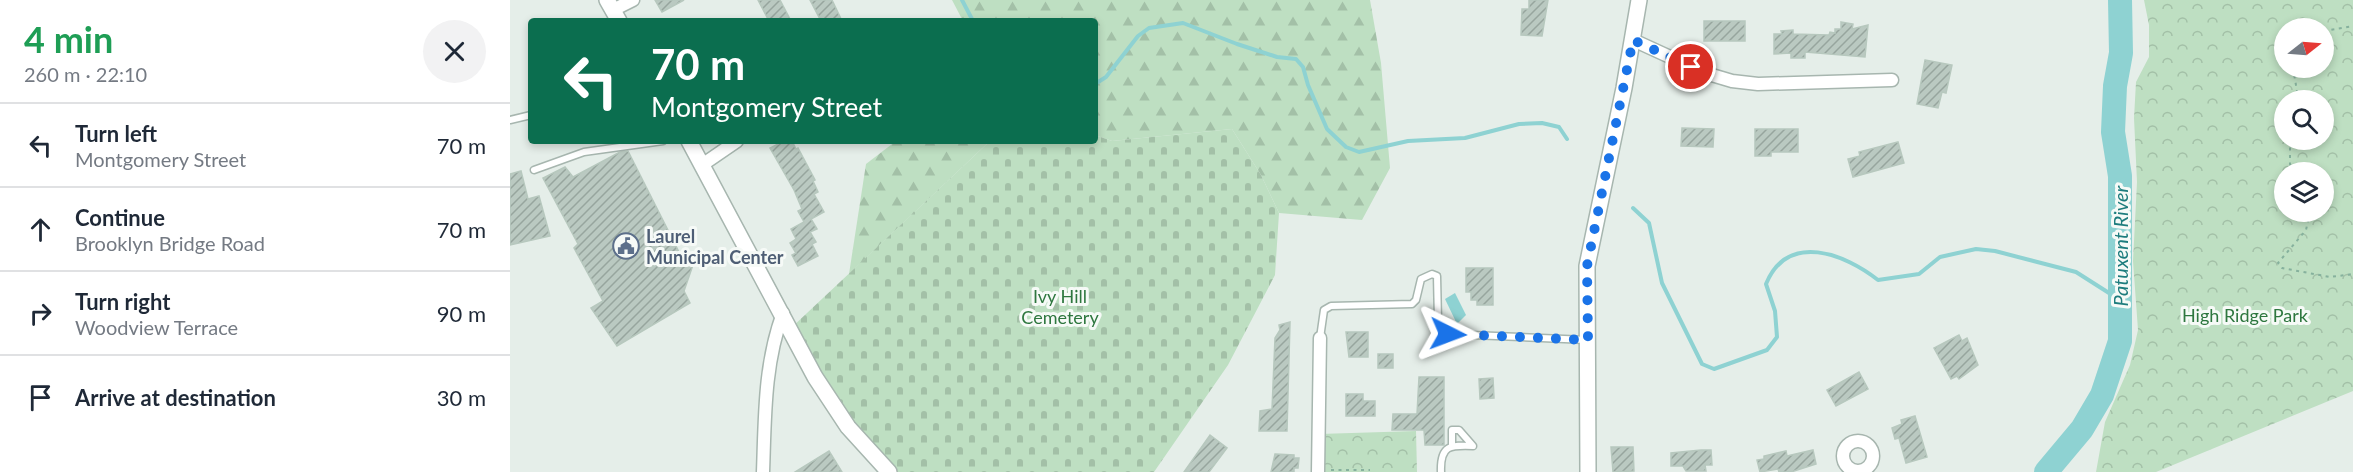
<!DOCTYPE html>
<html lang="en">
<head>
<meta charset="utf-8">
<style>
  :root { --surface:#fff; --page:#f2f2f3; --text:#1f2937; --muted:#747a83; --line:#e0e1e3 }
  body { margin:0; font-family:Lato,sans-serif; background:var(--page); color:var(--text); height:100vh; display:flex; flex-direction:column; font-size:22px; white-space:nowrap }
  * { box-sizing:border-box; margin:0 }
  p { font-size:20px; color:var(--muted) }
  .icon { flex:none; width:33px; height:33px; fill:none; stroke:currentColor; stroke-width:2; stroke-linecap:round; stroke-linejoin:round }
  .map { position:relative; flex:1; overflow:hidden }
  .sheet { display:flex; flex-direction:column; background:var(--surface); width:510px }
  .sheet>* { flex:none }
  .hud { position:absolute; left:18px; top:18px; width:570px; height:126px; border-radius:6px; box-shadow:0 3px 9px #0003; background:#0b6e4f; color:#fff; overflow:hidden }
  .needle { width:39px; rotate:73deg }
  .tools { position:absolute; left:1764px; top:18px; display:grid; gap:12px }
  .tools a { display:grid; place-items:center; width:60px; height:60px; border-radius:50%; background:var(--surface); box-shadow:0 3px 9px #0003; font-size:30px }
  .pin { position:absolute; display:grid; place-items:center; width:51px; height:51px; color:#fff; margin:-26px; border:3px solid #fff; border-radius:50%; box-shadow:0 2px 6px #0007 }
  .me { position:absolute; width:66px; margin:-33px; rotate:93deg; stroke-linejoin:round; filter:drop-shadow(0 0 4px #0008) }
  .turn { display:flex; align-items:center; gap:21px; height:126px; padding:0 24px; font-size:27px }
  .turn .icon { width:78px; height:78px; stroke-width:2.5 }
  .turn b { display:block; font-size:42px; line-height:51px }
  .round { display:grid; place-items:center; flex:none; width:63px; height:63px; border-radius:32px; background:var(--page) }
  .overview { display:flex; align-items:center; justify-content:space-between; height:102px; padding:0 24px }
  h1 { font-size:36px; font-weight:700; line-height:45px; color:#1e9e55 }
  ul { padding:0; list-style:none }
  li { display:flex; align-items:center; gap:18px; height:84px; padding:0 24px; border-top:2px solid var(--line) }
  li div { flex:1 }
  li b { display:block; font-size:22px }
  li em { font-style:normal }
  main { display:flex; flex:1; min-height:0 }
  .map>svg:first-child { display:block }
  .forest { fill:url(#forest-firs) }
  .cemetery { fill:url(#cemetery-stones) }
  .park { fill:url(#park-crowns); fill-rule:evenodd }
  .water { fill:#8ed2d2 }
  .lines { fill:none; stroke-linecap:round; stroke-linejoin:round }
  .stream { stroke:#8ed2d2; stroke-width:4 }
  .river { stroke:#8ed2d2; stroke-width:24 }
  .building { fill:url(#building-hatch); stroke:#b7c8be; stroke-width:1.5 }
  .service-casing { stroke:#a7b6af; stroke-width:9 }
  .minor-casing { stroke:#a7b6af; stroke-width:15 }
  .tertiary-casing { stroke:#a7b6af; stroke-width:18 }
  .path { stroke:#86b19d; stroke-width:2; stroke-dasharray:3 4.5; stroke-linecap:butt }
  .service { stroke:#fff; stroke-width:6 }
  .minor { stroke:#fff; stroke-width:12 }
  .tertiary { stroke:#fff; stroke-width:15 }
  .route { stroke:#1a73e8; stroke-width:10; stroke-dasharray:0 18 }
  .labels { text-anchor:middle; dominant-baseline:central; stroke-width:6; stroke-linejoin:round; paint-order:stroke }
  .service-label { font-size:18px; font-weight:bold; fill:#4e5e75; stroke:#f6faf7; text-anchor:start }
  .park-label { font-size:18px; fill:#2e773f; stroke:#f6faf7 }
  .water-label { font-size:20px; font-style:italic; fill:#1d7c7d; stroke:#f6faf7 }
</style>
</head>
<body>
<main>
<section class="sheet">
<div class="overview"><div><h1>4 min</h1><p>260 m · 22:10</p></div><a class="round"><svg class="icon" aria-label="close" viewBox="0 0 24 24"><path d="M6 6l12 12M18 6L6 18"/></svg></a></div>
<ul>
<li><svg class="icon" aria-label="left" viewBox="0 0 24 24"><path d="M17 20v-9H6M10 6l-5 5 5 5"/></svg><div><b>Turn left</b><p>Montgomery Street</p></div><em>70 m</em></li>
<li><svg class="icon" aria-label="ahead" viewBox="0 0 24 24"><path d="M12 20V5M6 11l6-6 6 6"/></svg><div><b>Continue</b><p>Brooklyn Bridge Road</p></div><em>70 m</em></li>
<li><svg class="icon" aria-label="right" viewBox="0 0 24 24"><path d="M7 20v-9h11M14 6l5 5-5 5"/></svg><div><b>Turn right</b><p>Woodview Terrace</p></div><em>90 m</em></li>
<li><svg class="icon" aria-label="arrive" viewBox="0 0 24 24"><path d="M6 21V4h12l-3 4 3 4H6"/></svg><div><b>Arrive at destination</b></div><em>30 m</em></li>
</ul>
</section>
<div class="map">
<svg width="1843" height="472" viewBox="0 0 1843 472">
  <defs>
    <pattern id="forest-firs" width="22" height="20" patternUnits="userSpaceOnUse" patternTransform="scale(1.5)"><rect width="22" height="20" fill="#bedfc2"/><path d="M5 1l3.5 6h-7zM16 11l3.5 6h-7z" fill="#a3c0a7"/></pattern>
    <pattern id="cemetery-stones" width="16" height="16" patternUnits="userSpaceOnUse" patternTransform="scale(1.5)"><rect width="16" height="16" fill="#bedfc2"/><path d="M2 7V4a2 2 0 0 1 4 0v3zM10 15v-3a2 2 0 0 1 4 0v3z" fill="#a3c0a7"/></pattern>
    <pattern id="park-crowns" width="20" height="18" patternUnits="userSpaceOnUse" patternTransform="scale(1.5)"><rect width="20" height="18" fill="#bedfc2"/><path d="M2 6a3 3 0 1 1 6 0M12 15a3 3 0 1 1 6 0" fill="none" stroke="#a3c0a7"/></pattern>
    <pattern id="building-hatch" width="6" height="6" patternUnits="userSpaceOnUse" patternTransform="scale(1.5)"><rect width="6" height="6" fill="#bac9c1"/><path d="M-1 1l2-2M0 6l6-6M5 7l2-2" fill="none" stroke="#97a59e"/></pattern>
  </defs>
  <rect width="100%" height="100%" fill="#e5eee9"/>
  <!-- forest -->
  <g class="forest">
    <polygon points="442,0 860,0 871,63 880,168 852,220 769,213 751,175 722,129 602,141 585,135 585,21 453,21"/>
    <polygon points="386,141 480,141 339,274 356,164"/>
  </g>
  <!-- cemetery -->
  <polygon class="cemetery" points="722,129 751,175 769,213 765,275 718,365 644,472 381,472 333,420 280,329 480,141 585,141 585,135 602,141"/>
  <!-- park -->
  <g class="park">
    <path d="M1634,0H1843V391L1646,472H1586L1595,422L1620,365L1628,330L1623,261L1627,182L1624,118L1626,82L1639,57V25ZM1774,28H1814V68H1774ZM1774,100H1814V140H1774ZM1774,172H1814V212H1774Z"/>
    <polygon points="906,431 907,472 808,472 809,434"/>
  </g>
  <!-- water -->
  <polygon class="water" points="945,293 956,315 947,324 935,299"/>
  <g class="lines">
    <!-- stream -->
    <g class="stream">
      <polyline points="452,0 463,21"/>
      <polyline points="585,84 596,77 628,36 639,28 673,23 727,44 767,57 786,59 793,67 798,85 817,129 836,147 849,152 898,141 955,138 1009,124 1032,123 1049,127 1057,139"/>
      <path d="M1123,208L1139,223L1152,283L1192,364L1204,369L1257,350L1267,337L1265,311L1256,284C1278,231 1335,254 1368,280L1409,274L1430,257L1466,249L1485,251L1566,272L1610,300"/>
    </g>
    <!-- river -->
    <polyline class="river" points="1536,472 1572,429 1592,395 1610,341 1610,176 1603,132 1605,86 1611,53 1610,0"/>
  </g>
  <!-- building -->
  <g class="building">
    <polygon points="145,0 174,0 152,12"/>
    <polygon points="248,0 270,0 281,21 259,21"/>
    <polygon points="300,0 322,0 332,21 311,21"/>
    <polygon points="1019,0 1038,0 1032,36 1011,35 1012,9 1019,9"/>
    <rect x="1194" y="21" width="41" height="20"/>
    <polygon points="1331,22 1343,24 1342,29 1358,25 1355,57 1295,52 1295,58 1281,58 1281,53 1264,54 1264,34 1272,34 1271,31 1283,30 1283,34 1319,35 1320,32 1325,33 1325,29 1331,29"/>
    <polygon points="1415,60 1442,65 1436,93 1432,92 1428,108 1407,104"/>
    <polygon points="1172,128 1204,129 1203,147 1171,146"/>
    <polygon points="1245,129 1288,129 1288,152 1261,152 1261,156 1245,156"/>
    <polygon points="274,141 282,141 286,149 288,148 305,180 303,181 308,192 304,194 314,212 301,219 307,229 300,232 306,242 302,244 308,256 288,266 282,255 286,253 280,243 286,239 281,229 294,222 288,211 292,209 284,190 260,148"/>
    <polygon points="1388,142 1394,163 1343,177 1338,159 1350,156 1349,152"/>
    <polygon points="118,151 173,260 179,257 184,262 174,291 180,303 107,346 81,308 93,301 64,248 68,244 33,178 55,167 63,177 110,152"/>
    <polygon points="11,171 18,199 29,196 40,236 0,245 0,174"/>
    <polygon points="956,268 983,268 983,305 967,305 967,300 961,300 961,292 956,292"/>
    <polygon points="780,322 777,431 749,431 750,411 762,409 765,338 770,330 769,325"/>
    <polygon points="836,332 858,332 858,357 839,357"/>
    <polygon points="1449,335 1452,341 1457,338 1468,365 1449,379 1447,376 1441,379 1424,348"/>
    <rect x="868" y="354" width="15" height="14"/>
    <polygon points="1349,372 1358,389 1326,406 1317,390"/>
    <polygon points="909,377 934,377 934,445 915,445 914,430 882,430 883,414 907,414"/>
    <polygon points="983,378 984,398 970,399 969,379"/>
    <polygon points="836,394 853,394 853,401 865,401 865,416 836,416"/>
    <polygon points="1405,416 1417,457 1396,463 1389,438 1385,439 1382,428 1392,424 1391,420"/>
    <polygon points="700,435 717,448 699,472 674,472"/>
    <polygon points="1101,447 1123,447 1124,471 1103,472"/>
    <polygon points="1191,450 1201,450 1202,465 1195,465 1196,471 1176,471 1173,466 1161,466 1161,453"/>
    <polygon points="1303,450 1306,464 1281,472 1269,472 1268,469 1250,472 1247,460 1254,459 1254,456 1276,451 1277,456"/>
    <polygon points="319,451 332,472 285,472"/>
    <polygon points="765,454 784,455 784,458 789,458 788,468 784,468 784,472 761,472"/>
  </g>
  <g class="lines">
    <!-- service casing -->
    <g class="service-casing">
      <g id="service">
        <polyline points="0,120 21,115"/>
        <polyline points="24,170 74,152 153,141"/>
        <polyline points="810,338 814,310 821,306 902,304 906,300 911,279 922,274 927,276 928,321 931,331 938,334 1077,340"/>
        <path d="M931,472C930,445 940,445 963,446L949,430H942V445"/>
      </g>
    </g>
    <!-- minor casing -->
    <g class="minor-casing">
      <g id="minor">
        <polyline points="103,10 123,0"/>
        <polyline points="1123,40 1195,73 1222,81 1248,84 1382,80"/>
        <polyline points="192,165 227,141"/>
        <circle cx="1348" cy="456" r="15"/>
        <path d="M253,472C255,418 254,364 273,313"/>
        <polyline points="808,472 810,338"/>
      </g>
    </g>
    <!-- tertiary casing -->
    <g class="tertiary-casing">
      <g id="tertiary">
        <polyline points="97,0 109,21"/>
        <polyline points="179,141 305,377 338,427 379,472"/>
        <polyline points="1078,472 1077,266 1114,88 1129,0"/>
      </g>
    </g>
    <!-- path -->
    <g class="path">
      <polyline points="1814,31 1843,26"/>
      <polyline points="1783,68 1787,91 1784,100"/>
      <polyline points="1780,140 1780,164 1783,172"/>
      <polyline points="1800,212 1796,230 1768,263 1772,268 1820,277 1843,274"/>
      <polyline points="821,470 860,470"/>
    </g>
    <!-- service -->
    <use href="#service" class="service"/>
    <!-- minor -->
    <use href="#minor" class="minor"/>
    <!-- tertiary -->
    <use href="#tertiary" class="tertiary"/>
  </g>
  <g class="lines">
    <!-- route -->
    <polyline class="route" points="938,334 1078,340 1077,266 1123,40 1181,67"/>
  </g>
  <!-- icons -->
  <defs>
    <g id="civic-ring" transform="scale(1.35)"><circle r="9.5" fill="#f6faf7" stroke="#5c6f8a" stroke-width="1.5"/><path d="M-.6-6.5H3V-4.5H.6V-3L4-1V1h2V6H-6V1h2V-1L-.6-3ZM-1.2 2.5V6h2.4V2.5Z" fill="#5c6f8a"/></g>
  </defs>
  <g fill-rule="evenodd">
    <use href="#civic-ring" x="116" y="246"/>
  </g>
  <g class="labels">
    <!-- service labels -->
    <g class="service-label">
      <text x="136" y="236">Laurel<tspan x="136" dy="21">Municipal Center</tspan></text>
    </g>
    <!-- park labels -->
    <g class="park-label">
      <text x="550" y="296">Ivy Hill<tspan x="550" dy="21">Cemetery</tspan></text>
      <text x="1735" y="315">High Ridge Park</text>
    </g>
    <!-- water labels -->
    <g class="water-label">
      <text transform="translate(1610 246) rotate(-90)">Patuxent River</text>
    </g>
  </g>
</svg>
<div class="tools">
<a><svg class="needle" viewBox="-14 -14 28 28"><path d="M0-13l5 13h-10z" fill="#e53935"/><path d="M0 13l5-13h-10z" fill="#747a83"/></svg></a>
<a><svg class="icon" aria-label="search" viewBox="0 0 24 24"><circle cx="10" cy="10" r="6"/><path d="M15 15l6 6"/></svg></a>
<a><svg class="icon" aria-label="layers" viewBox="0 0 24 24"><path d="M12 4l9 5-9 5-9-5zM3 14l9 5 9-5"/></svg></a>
</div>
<div class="pin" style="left:1181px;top:67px;background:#d93025"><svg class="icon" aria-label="arrive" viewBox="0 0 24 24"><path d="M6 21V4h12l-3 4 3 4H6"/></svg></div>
<svg class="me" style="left:938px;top:334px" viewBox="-20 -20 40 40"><path d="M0-17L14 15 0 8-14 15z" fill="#1a73e8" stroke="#fff" stroke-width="4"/></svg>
<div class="hud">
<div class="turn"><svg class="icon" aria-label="left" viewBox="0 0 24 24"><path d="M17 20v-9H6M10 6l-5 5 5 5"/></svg><div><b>70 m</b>Montgomery Street</div></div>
</div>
</div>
</main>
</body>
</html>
